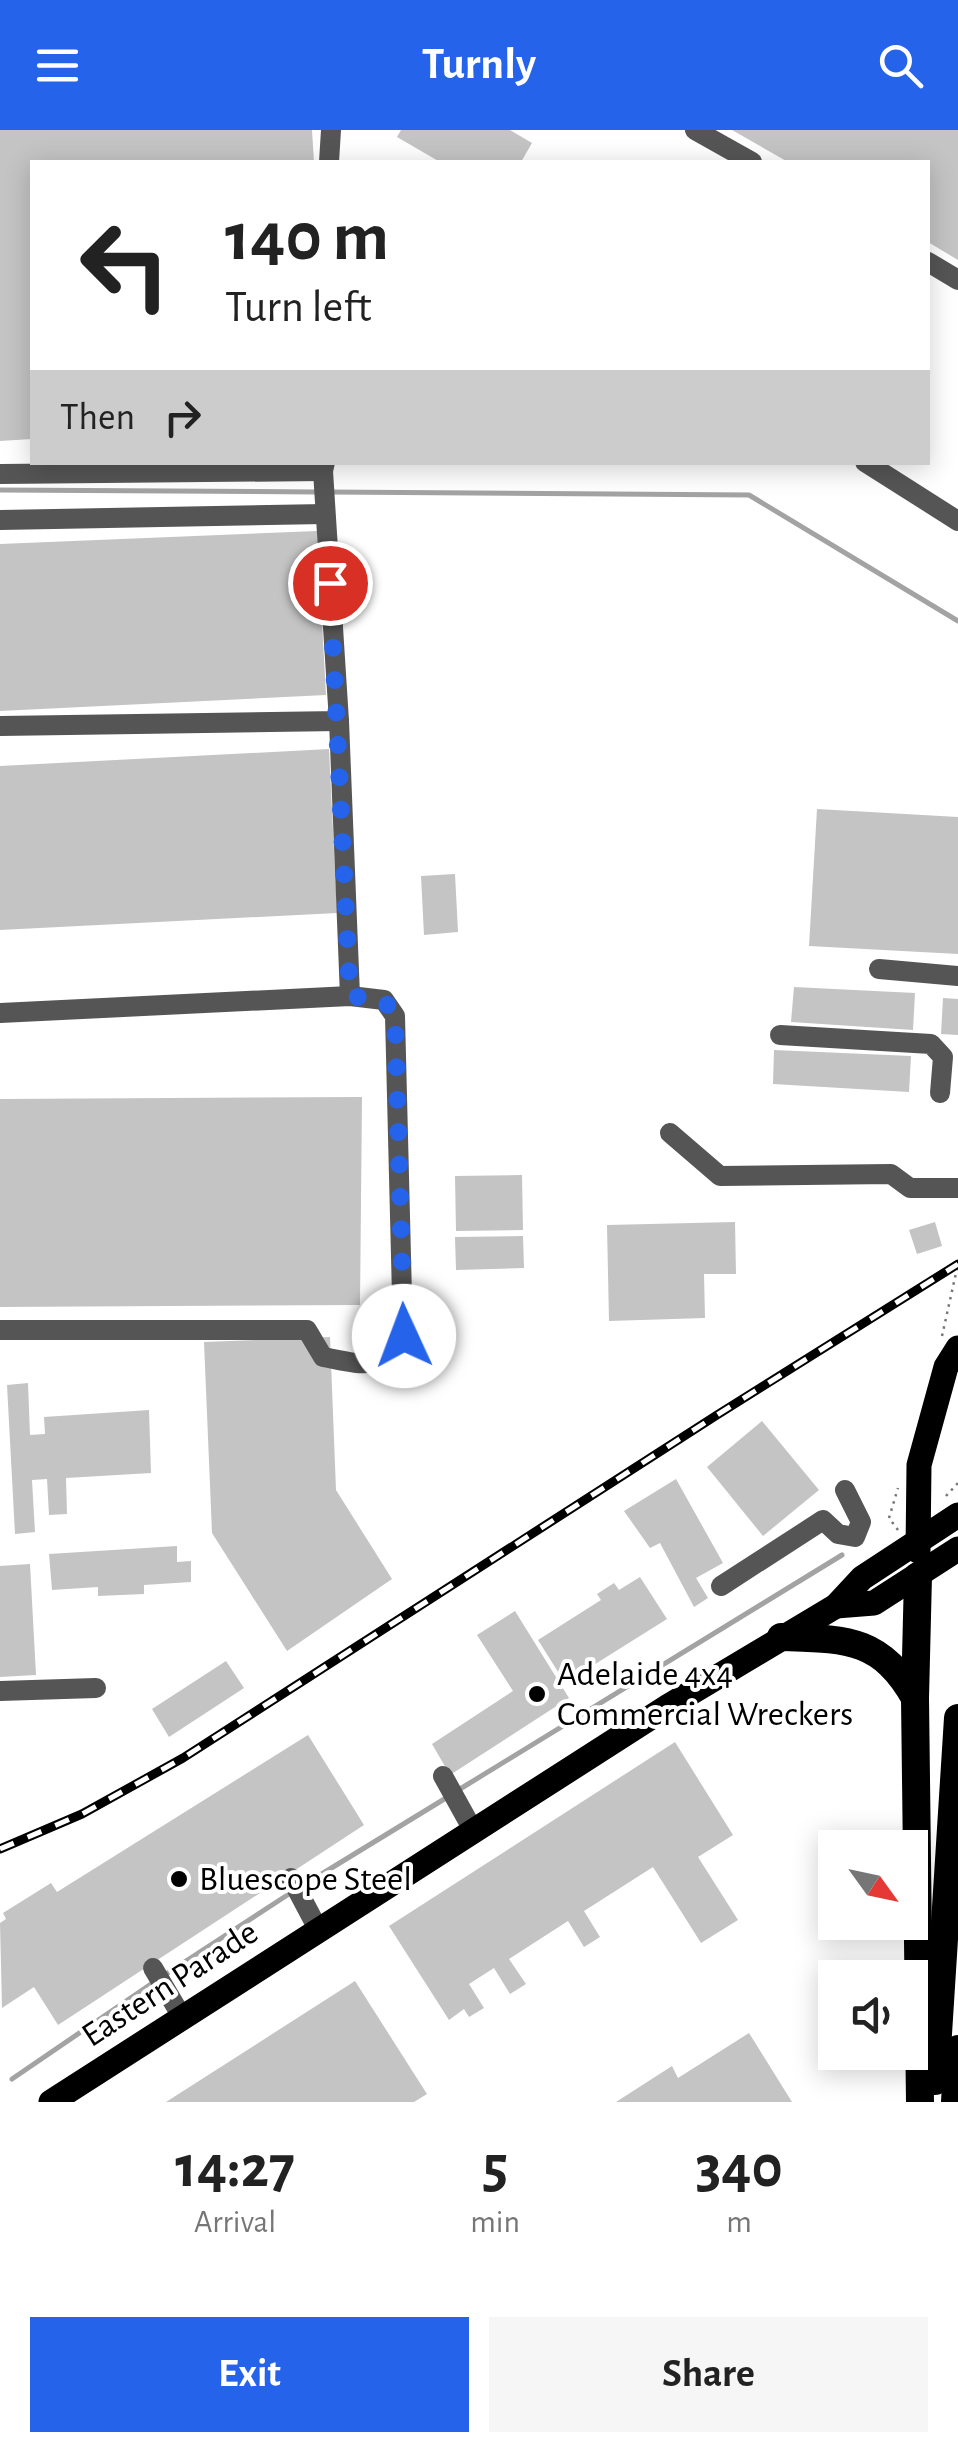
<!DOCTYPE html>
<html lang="en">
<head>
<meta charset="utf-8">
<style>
  :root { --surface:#fff; --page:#f6f6f6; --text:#222; --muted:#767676; --accent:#2563eb }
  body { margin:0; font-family:"Alegreya Sans",sans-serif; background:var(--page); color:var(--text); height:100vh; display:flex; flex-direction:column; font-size:38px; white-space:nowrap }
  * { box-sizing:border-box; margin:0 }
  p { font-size:32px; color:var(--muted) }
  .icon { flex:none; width:55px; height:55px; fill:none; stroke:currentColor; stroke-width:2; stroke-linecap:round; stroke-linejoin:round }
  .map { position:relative; height:1972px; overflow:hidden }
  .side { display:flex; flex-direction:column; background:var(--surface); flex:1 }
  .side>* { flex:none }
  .guide { position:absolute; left:30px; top:30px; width:900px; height:305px; border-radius:0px; box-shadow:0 5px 25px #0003; background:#fff; color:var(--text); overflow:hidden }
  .needle { width:65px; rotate:123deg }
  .tools { position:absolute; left:818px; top:1700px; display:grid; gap:20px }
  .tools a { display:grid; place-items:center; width:110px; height:110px; border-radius:0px; background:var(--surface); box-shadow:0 5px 25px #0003; font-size:50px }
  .pin { position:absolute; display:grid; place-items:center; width:85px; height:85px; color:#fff; margin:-42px; border:5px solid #fff; border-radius:50%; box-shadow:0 2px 10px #0007 }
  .me { position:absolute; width:110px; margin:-55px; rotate:358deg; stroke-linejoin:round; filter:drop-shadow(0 0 8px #0008) }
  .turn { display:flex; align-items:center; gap:35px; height:210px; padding:0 30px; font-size:45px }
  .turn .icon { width:130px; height:130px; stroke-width:2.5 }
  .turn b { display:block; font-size:70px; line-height:85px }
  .then { display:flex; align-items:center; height:95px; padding:0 30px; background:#0003; gap:20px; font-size:38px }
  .eta { display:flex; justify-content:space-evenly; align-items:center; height:170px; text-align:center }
  .eta b { font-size:60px; font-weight:700; line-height:70px }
  .button { display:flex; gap:20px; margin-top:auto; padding:20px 30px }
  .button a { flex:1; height:115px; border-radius:0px; background:var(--accent); color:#fff; font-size:40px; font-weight:700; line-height:115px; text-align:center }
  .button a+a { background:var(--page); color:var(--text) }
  header { display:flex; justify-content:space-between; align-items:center; height:130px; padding:0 30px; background:var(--accent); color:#fff; font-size:45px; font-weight:700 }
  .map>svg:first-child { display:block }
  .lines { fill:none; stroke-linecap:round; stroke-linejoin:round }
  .stream { stroke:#a3a3a3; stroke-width:5 }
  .building { fill:#c4c4c4 }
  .path { stroke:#777; stroke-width:2.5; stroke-dasharray:2.5 5; stroke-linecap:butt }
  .minor { stroke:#555; stroke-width:20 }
  .major { stroke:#000; stroke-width:25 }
  .highway { stroke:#000; stroke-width:28 }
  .rail-casing { stroke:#000; stroke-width:9 }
  .rail { stroke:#fff; stroke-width:5; stroke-dasharray:15; stroke-linecap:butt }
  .route { stroke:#2563eb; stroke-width:18; stroke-dasharray:0 32.4 }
  .poi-dot { fill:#000; stroke:#fff; stroke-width:4 }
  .labels { text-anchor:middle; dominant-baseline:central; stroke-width:8; stroke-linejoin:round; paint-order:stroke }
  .poi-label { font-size:35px; fill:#000; stroke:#fff; text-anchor:start }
  .street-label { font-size:35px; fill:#000; stroke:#fff }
</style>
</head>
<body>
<header><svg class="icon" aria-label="menu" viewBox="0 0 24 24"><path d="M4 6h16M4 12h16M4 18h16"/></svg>Turnly<svg class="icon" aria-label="search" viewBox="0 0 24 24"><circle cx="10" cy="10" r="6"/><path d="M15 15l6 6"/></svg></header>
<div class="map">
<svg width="958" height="1972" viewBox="0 0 958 1972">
  <rect width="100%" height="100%" fill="#fff"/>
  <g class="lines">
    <!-- stream -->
    <g class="stream">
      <polyline points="0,360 317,362"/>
      <polyline points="328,362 749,365 958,491"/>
      <polyline points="460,1659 842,1425"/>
      <polyline points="302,1756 446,1668"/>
      <polyline points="163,1846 292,1762"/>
      <polyline points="12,1949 154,1852"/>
    </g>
  </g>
  <!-- building -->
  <g class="building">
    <polygon points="0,0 312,0 314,32 32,32 32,309 0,311"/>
    <polygon points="401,0 510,0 532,13 521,32 440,32 397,7"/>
    <polygon points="732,0 958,0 958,130 928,112 928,32 788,32"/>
    <polygon points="317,401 326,565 0,581 0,414"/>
    <polygon points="329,619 337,783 0,800 0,636"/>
    <polygon points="817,679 958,687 958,824 809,816"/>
    <polygon points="455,744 458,802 424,805 421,746"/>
    <polygon points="794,857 915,863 913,900 791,892"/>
    <polygon points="943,868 958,869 958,905 941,904"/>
    <polygon points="774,920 911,926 909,962 773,954"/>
    <polygon points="362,967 360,1175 0,1177 0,969"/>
    <polygon points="522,1045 523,1100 456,1101 455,1046"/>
    <polygon points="735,1092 736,1144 704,1144 705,1188 609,1191 607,1095"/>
    <polygon points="935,1092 942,1116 917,1124 909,1100"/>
    <polygon points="523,1106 524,1138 456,1140 455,1107"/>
    <polygon points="330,1207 336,1360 392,1449 287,1521 212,1403 204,1212"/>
    <polygon points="28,1253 30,1305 45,1304 44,1287 149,1280 151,1343 66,1348 67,1384 49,1385 47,1349 32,1350 35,1402 15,1404 7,1255"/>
    <polygon points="762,1291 819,1360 763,1406 707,1337"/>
    <polygon points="676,1349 723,1433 696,1448 708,1468 694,1477 660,1413 650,1418 624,1381"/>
    <polygon points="177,1416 177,1432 191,1431 191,1452 144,1455 144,1464 98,1466 98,1457 52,1460 49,1424"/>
    <polygon points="30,1434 36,1545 0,1547 0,1436"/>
    <polygon points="640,1447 667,1489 565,1553 538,1510 601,1470 597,1464 614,1453 619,1460"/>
    <polygon points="515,1481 569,1568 450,1645 432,1614 513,1561 477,1505"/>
    <polygon points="226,1531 244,1558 169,1607 152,1579"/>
    <polygon points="308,1605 364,1695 58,1895 34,1857 2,1878 0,1793 6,1789 3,1783 51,1753 57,1762"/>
    <polygon points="675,1612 733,1705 698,1727 738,1790 701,1813 653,1737 584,1781 600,1807 584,1817 568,1791 509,1829 526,1854 510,1864 494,1838 469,1854 484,1878 469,1887 464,1879 449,1890 389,1796"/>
    <polygon points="355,1851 427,1964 414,1972 166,1972"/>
    <polygon points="749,1903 792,1972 616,1972 672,1936 678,1948"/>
  </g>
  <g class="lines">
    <!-- path -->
    <g class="path">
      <polyline points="942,1206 958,1134"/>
      <polyline points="946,1366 958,1353"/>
      <polyline points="898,1400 889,1388 898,1358"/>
    </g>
    <!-- minor -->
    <g class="minor">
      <polyline points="695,0 752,32"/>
      <polyline points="329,32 331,0"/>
      <polyline points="928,132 958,150"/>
      <polyline points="865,332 958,391"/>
      <polyline points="0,344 323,341"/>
      <polyline points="0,390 325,384"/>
      <polyline points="339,591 350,866"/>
      <polyline points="0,596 339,591 323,341 325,332"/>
      <polyline points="879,839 958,846"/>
      <path d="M0,883L350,866L384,870L395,886L403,1206C383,1243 360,1234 323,1227L307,1200H0"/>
      <polyline points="780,905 931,914 943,927 940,963"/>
      <polyline points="670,1003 720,1046 891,1044 910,1058 958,1058"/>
      <polyline points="721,1456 823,1390 838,1404 855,1407 861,1392 845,1360"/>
      <polyline points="0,1561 96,1558"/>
      <polyline points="443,1646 474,1702"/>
      <polyline points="291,1748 319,1801"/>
      <polyline points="153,1838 182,1887"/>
    </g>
    <!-- major -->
    <g class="major">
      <polyline points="918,1421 919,1335 946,1237 958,1218"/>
      <polyline points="836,1476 874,1473 958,1419"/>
      <polyline points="51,1972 667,1577 836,1476 862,1448 958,1385"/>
    </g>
    <!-- highway -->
    <g class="highway">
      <polyline points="918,1446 915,1568 920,1972"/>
      <path d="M781,1507C844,1509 881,1507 915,1568"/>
      <polyline points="935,1951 958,1588"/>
      <polyline points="955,1972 958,1919"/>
    </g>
    <!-- rail casing -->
    <g class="rail-casing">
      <polyline id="rail" points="0,1719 82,1684 183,1628 717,1285 958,1134"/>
    </g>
    <!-- rail -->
    <use href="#rail" class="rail"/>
  </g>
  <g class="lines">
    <!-- route -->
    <polyline class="route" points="330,453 350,866 384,870 395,886 404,1206"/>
  </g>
  <!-- markers -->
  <g class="poi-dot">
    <circle cx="537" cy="1564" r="10"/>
    <circle cx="179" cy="1749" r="10"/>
  </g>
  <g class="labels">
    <!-- poi labels -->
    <g class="poi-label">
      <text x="557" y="1544">Adelaide 4x4<tspan x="557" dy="40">Commercial Wreckers</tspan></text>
      <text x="199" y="1749">Bluescope Steel</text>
    </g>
    <!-- street labels -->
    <g class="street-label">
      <text transform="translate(170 1854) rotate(-33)">Eastern Parade</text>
    </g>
  </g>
</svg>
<div class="tools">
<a><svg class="needle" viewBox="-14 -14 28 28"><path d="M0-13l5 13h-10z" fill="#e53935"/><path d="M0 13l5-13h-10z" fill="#767676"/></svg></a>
<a><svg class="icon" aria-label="sound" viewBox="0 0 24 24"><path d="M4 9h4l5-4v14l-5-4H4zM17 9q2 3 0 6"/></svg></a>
</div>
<div class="pin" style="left:330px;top:453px;background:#d93025"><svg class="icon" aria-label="arrive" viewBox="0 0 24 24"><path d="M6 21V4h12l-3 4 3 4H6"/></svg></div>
<svg class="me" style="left:404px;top:1206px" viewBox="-20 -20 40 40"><circle r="19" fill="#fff"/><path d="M0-13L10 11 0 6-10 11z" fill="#2563eb"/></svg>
<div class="guide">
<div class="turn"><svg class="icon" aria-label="left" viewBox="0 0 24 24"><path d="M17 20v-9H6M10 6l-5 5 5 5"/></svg><div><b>140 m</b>Turn left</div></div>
<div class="then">Then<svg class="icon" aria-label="right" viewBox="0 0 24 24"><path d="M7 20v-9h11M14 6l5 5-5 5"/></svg></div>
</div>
</div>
<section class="side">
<div class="eta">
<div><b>14:27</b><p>Arrival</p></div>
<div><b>5</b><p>min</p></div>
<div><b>340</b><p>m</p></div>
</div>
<div class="button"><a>Exit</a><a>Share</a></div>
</section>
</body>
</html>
